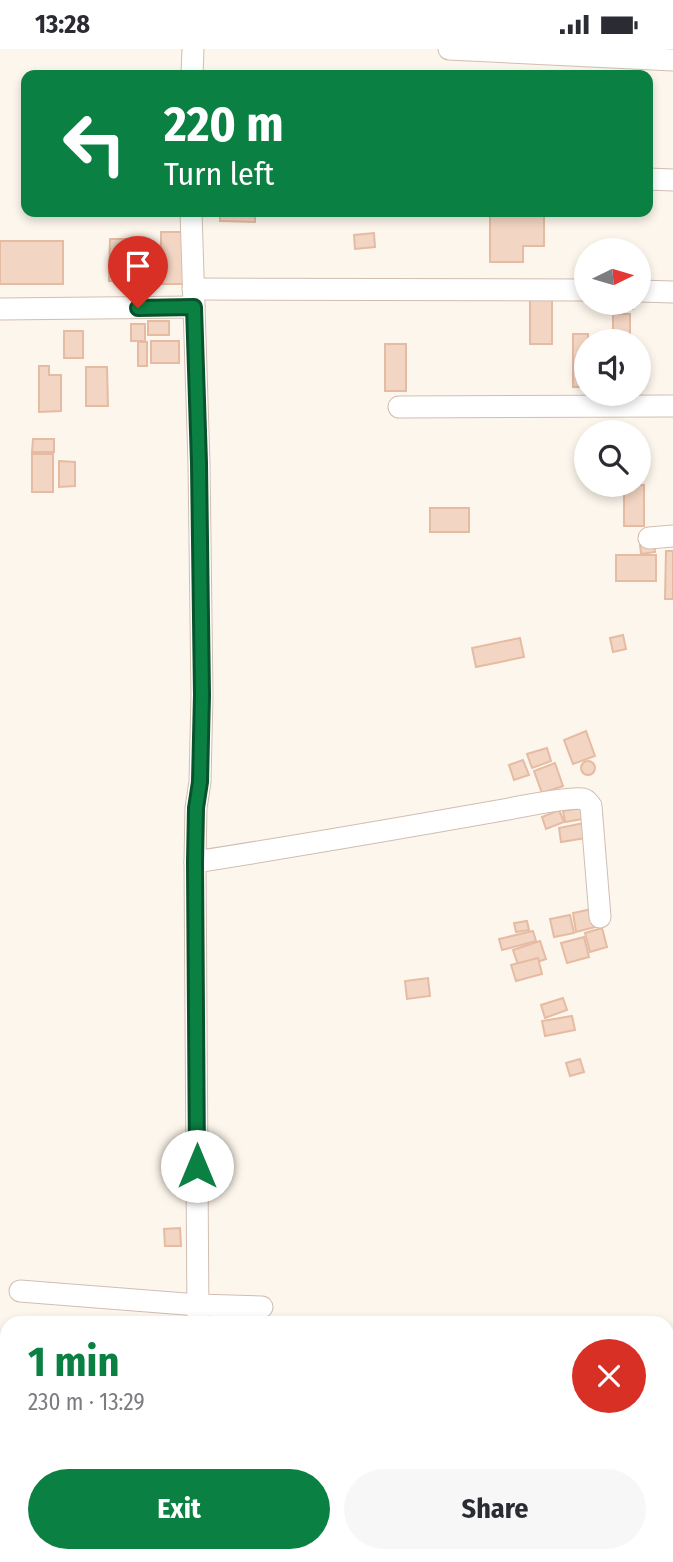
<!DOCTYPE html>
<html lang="en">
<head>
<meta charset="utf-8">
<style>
  :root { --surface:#fff; --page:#f7f7f7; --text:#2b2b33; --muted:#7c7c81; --accent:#0b8043 }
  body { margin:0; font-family:"Fira Sans Condensed",sans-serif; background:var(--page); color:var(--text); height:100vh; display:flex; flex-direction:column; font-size:26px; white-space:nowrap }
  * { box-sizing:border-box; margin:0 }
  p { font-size:23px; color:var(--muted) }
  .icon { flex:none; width:38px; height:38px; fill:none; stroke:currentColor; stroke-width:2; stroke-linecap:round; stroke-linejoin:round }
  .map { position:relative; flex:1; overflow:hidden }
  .panel { position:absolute; left:0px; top:1267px; width:674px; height:247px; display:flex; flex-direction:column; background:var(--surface); border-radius:21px 21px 0 0; box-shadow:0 4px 10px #0003 }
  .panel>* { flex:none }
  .hud { position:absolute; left:21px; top:21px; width:632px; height:147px; border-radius:14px; box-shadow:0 4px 10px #0003; background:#0b8043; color:#fff; overflow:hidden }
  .needle { width:46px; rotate:85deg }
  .fabs { position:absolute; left:574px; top:189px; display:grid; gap:14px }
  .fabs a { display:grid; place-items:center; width:77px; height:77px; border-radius:50%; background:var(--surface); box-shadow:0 4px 10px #0003; font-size:35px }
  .pin { position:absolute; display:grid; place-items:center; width:60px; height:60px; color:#fff; margin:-72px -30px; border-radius:50% 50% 50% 0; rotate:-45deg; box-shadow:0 0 7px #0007 }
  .pin .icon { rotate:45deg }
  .me { position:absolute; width:77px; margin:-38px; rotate:0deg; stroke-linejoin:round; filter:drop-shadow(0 0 5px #0008) }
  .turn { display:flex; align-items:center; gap:24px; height:147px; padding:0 28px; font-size:32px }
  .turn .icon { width:91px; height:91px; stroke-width:2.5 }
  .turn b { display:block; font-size:49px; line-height:60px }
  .round { display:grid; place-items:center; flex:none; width:74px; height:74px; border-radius:37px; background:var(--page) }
  .head { display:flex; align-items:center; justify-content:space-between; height:119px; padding:0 28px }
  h1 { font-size:42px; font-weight:700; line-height:52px; color:var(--accent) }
  .primary-button { display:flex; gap:14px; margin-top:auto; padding:14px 28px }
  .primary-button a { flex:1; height:80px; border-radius:42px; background:var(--accent); color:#fff; font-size:28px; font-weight:700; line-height:80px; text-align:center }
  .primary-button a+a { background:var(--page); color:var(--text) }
  .status { display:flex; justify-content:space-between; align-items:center; height:49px; padding:0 35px; background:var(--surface); direction:ltr }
  .status svg { height:19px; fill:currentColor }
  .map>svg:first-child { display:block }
  .building { fill:#f3d5c3; stroke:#e6bba3; stroke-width:2 }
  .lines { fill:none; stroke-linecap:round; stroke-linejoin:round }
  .street-casing { stroke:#d1beb0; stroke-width:23 }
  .street { stroke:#fff; stroke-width:21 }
  .route-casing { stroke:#07532c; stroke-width:18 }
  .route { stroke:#0b8043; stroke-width:12 }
</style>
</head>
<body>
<div class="status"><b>13:28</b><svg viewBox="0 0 49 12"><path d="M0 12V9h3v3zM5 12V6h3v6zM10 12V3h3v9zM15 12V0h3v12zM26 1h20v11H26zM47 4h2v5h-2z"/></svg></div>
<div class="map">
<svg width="673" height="1513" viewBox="0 0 673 1513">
  <rect width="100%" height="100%" fill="#fdf6ec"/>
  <!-- building -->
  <g class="building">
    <polygon points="220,163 255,163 255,173 220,172"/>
    <polygon points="490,164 544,164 544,197 523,197 523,213 490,213"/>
    <rect x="161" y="183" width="25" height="52"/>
    <polygon points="374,184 375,198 355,200 354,186"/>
    <polygon points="110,190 130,190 130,232 109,232"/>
    <rect x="0" y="192" width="63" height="43"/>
    <rect x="530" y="247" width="22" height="48"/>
    <rect x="616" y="254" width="17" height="6"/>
    <polygon points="613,265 630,265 630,292 613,291"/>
    <rect x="148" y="272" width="21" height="14"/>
    <rect x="131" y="275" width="14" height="17"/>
    <rect x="64" y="282" width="19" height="27"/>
    <polygon points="573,285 588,285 588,292 586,292 586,338 573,338"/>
    <rect x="151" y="292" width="28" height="22"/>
    <rect x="138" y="293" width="9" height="24"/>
    <rect x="385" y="295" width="21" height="47"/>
    <polygon points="39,317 49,317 49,326 61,326 61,362 39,363"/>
    <polygon points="86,318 107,318 108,357 86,357"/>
    <polygon points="33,390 54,390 54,403 32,403"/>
    <rect x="32" y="405" width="21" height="38"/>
    <polygon points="59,412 75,413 75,437 59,438"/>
    <rect x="624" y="436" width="20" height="41"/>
    <rect x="430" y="459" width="39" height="24"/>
    <polygon points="654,494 655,503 641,505 640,495"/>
    <polygon points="666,502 673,502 673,550 665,550"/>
    <rect x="616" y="506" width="40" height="26"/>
    <polygon points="623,586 626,600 613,603 610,589"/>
    <polygon points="520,589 524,608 476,618 472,599"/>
    <polygon points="586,682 595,707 573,715 564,691"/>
    <polygon points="547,699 551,712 532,719 527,705"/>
    <polygon points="523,711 529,726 514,731 509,716"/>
    <circle cx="588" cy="719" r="7"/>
    <polygon points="555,714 563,737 542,744 534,722"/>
    <polygon points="581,759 583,770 565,773 563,762"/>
    <polygon points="559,761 564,773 546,780 542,768"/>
    <polygon points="584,774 586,789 561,793 559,779"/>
    <polygon points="592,860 595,878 576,883 573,864"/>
    <polygon points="570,866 574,884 554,888 550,870"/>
    <polygon points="527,872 529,881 516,883 514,874"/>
    <polygon points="602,879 607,898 590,903 585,884"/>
    <polygon points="533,882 536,892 502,901 499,890"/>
    <polygon points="584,888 589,908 567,914 561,894"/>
    <polygon points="540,892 546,910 519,919 513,901"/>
    <polygon points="538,909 542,925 516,932 511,916"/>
    <polygon points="428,929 430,947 407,950 405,932"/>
    <polygon points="563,949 567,961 545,969 541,956"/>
    <polygon points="572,967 575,981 545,987 542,972"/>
    <polygon points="580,1010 584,1023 570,1027 566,1014"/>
    <polygon points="180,1179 181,1197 165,1197 164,1180"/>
  </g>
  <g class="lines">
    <!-- street casing -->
    <g class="street-casing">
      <g id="street">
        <polyline points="449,0 673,11"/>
        <polyline points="192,26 193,0"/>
        <polyline points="648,130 673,131"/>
        <path d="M191,163L199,414L202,646L200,733L196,759L195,813C298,797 401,779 503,761C518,758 573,747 583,750C588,751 588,754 591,757L600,868"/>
        <polyline points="193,240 586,241"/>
        <polyline points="639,242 673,243"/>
        <polyline points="0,260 194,258"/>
        <polyline points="399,358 673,357"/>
        <polyline points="649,489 673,487"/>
        <polyline points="195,813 198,1274"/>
        <polyline points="20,1242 198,1256 262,1258"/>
        <polyline points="0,1467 7,1467"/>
        <polyline points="199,1507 199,1513"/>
      </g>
    </g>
    <!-- street -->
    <use href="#street" class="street"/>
  </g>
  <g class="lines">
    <!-- route casing -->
    <g class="route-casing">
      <polyline id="route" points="138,259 194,258 199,414 202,646 200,733 196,759 195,813 197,1117"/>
    </g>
    <!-- route -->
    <use href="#route" class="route"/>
  </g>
</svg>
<div class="fabs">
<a><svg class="needle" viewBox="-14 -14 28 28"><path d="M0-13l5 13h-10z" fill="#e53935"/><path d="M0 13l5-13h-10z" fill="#7c7c81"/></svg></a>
<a><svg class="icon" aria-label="sound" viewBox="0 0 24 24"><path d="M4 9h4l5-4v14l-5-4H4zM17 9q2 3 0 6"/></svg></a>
<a><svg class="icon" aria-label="search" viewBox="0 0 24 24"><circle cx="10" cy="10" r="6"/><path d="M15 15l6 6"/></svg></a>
</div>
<div class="pin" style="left:138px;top:259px;background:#d93025"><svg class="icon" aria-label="arrive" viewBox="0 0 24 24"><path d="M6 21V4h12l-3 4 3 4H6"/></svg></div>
<svg class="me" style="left:197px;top:1117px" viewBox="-20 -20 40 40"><circle r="19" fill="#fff"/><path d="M0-13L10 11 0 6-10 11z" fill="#0b8043"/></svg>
<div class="hud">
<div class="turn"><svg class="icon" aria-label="left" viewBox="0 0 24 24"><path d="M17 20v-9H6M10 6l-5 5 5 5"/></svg><div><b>220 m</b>Turn left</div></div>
</div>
<section class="panel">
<div class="head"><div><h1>1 min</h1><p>230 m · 13:29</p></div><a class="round" style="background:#d93025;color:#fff"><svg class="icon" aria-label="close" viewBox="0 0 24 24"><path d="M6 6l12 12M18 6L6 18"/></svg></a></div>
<div class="primary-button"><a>Exit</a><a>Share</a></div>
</section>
</div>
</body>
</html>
